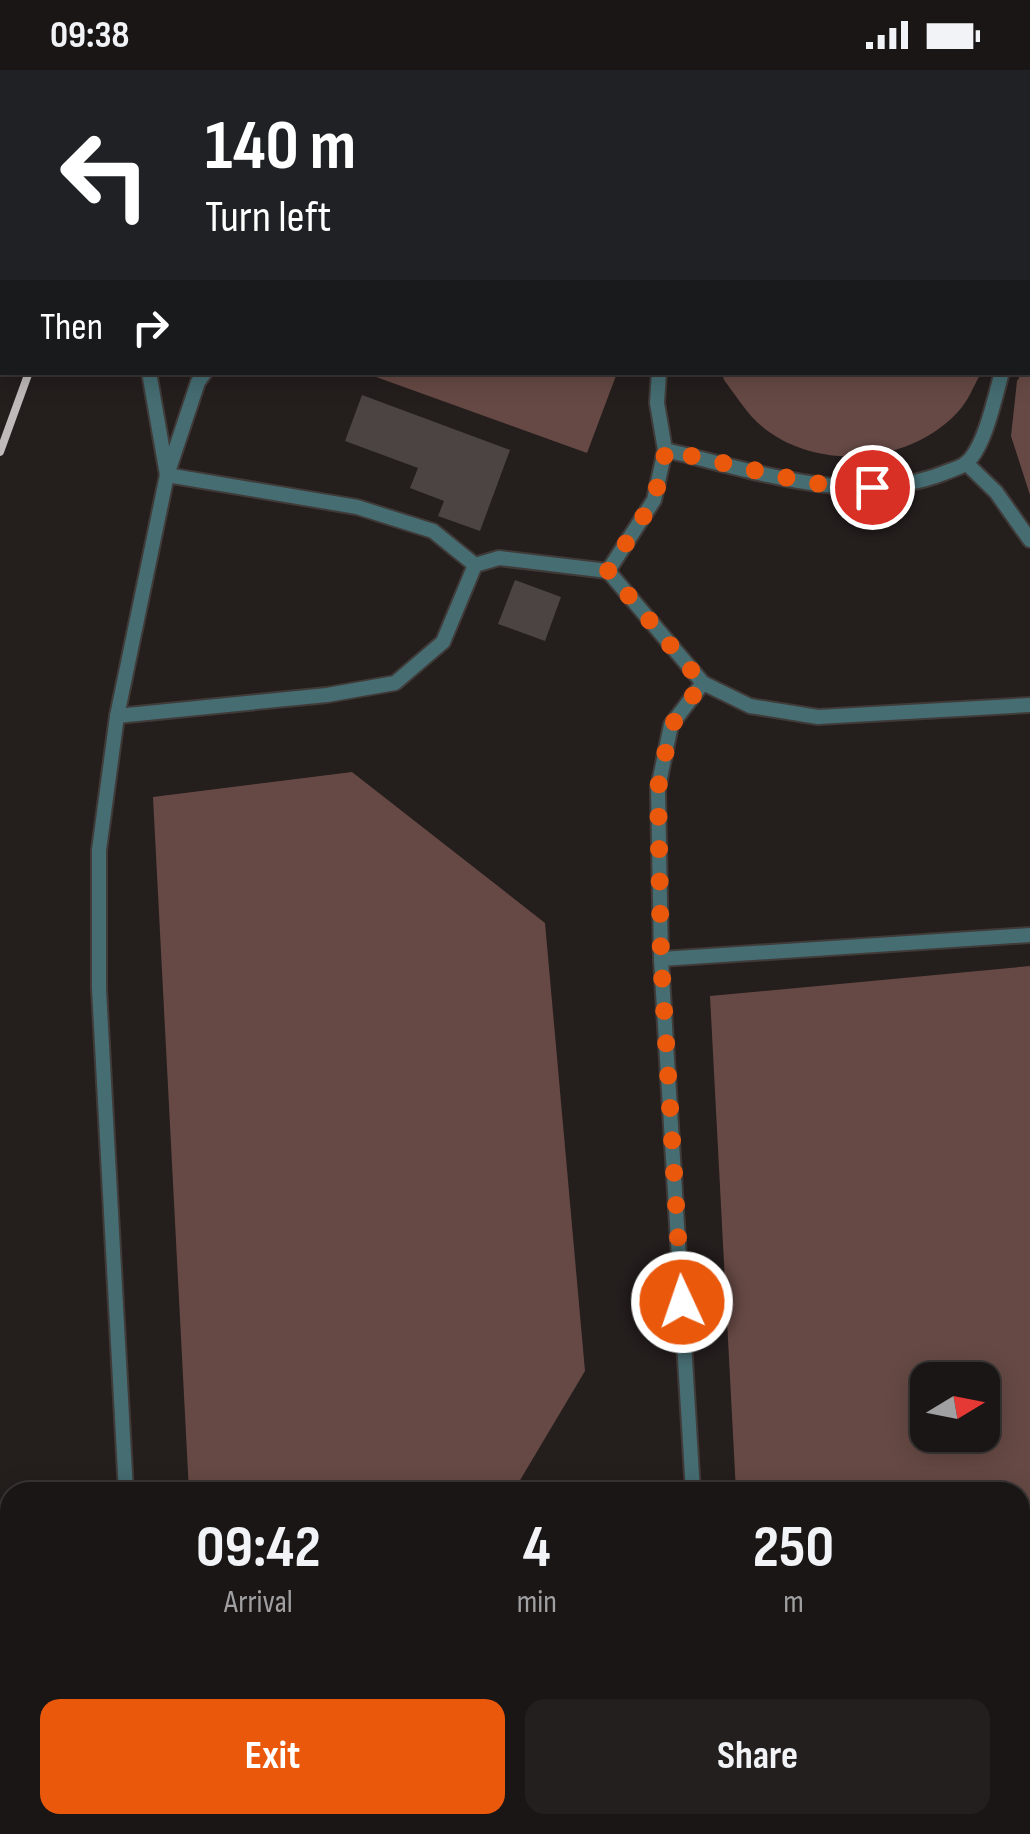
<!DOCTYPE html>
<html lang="en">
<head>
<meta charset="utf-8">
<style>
  :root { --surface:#1b1616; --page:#241f1f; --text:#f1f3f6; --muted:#a09fa1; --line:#393535; --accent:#ea580c }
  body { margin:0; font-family:"Sofia Sans Condensed",sans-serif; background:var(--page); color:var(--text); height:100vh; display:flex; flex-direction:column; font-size:38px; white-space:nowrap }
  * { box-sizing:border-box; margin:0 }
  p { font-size:32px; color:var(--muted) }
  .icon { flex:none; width:55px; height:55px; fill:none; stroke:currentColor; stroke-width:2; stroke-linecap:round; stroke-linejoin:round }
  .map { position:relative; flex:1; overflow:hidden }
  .drawer { position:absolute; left:0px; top:1412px; width:1030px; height:352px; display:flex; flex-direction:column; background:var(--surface); border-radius:30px 30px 0 0; box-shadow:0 5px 25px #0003,0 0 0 2px var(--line) }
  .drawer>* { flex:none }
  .top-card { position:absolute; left:0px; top:0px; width:1030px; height:305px; box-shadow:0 5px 25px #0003,0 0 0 2px var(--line); background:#202124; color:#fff; overflow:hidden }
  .needle { width:65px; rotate:80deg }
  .controls { position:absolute; left:910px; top:1292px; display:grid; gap:20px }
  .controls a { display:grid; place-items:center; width:90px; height:90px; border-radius:20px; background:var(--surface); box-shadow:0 5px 25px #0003,0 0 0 2px var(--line); font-size:50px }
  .pin { position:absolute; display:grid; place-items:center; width:85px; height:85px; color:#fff; margin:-42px; border:5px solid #fff; border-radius:50%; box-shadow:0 2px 10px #0007 }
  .me { position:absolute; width:110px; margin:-55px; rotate:357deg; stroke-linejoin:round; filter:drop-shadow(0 0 8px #0008) }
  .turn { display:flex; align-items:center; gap:35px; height:210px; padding:0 40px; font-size:45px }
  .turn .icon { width:130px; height:130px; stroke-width:2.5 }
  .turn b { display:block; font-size:70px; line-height:85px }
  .then { display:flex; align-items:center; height:95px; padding:0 40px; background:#0003; gap:20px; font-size:38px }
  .eta { display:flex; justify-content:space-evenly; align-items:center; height:170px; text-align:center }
  .eta b { font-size:60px; font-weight:700; line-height:70px }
  .primary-button { display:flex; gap:20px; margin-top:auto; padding:20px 40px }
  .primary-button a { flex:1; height:115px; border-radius:20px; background:var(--accent); color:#fff; font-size:40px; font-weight:700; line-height:115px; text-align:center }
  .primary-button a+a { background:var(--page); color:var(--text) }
  .status { display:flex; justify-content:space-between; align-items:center; height:70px; padding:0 50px; background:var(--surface); direction:ltr }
  .status svg { height:28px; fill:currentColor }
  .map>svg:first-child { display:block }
  .water { fill:#664944; fill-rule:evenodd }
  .building { fill:#4b4443 }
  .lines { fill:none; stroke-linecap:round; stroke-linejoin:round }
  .lane-casing { stroke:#403a39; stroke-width:18 }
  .lane { stroke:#456d72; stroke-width:14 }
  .rail { stroke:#c0bbba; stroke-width:8 }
  .route { stroke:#ea580c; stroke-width:18; stroke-dasharray:0 32.4 }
</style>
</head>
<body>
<div class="status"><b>09:38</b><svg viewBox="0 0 49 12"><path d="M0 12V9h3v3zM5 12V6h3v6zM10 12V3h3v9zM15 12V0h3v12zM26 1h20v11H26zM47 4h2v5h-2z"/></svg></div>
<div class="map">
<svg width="1030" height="1764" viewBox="0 0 1030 1764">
  <rect width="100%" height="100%" fill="#241e1d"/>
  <!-- water -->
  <g class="water">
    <polygon points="1030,288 1030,425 1011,366 1017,311 1022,303 1028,302"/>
    <polygon points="365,303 617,302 617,303 587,383"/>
    <path d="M722,303V302L981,303C975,313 970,327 962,337C915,395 814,404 758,353C745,341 735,324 724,310Z"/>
    <polygon points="352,702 545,853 585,1301 513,1422 189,1422 153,727"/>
    <path d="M1030,896V1441L1020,1442V1422H736L710,926ZM928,1310H982V1365H928Z"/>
    <polygon points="633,1755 810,1755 801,1764 642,1764"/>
  </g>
  <!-- building -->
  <g class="building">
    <polygon points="362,325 510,380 480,461 438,446 444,431 410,418 418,398 345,371"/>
    <polygon points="515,510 561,527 545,571 498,554"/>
  </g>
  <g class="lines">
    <!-- lane casing -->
    <g class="lane-casing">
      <g id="lane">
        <polyline points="805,0 807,2"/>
        <polyline points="202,2 203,0"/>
        <polyline points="394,2 395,0"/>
        <polyline points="750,2 751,0"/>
        <polyline points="1028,84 1030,83"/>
        <polyline points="1028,182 1030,186"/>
        <polyline points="1028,257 1030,253"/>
        <polyline points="149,302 167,405 357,437 433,461 475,495"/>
        <polyline points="659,302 657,333 665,380 654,430 608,501 703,613 671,655 658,718 661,889"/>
        <path d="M665,380C753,400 855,438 944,403C950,400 960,398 965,394C985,379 995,326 1002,302"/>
        <polyline points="966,393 996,422 1030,470"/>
        <polyline points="703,613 750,636 818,647 1030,635"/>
        <polyline points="117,646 327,625 395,613 443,572 475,495 499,488 608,501"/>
        <polyline points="126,1422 99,919 99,780 117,646 167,405 198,312 205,302"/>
        <polyline points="693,1422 661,889 1030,865"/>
        <polyline points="1020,1532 1030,1529"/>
        <polyline points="197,1755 200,1764"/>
        <polyline points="496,1755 516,1756 540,1764"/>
        <polyline points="575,1755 575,1764"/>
      </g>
    </g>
    <!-- lane -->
    <use href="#lane" class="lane"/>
    <!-- rail -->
    <g class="rail">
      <polyline points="25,2 26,0"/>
      <polyline points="54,2 54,0"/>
      <polyline points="74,2 75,0"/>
      <polyline points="112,2 113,0"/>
      <polyline points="139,2 140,0"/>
      <polyline points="0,94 2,83"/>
      <polyline points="0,240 2,224"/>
      <polyline points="0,382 29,302"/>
      <polyline points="0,1477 10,1522"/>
      <polyline points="66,1755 69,1764"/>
    </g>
  </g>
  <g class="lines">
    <!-- route -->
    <polyline class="route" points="682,1232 661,889 658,718 671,656 702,613 608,501 654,430 666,380 810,413 872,417"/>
  </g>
</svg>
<div class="controls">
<a><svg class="needle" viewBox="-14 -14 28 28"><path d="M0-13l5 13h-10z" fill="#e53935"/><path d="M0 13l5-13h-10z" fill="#a09fa1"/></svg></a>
</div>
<div class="pin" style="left:872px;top:417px;background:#d93025"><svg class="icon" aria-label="arrive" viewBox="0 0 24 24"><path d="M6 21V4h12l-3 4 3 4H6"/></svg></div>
<svg class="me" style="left:682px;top:1232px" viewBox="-20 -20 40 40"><circle r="17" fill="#ea580c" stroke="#fff" stroke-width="3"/><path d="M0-11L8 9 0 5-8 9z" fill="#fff"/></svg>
<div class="top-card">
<div class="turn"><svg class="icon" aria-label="left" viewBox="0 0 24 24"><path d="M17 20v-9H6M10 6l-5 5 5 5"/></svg><div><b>140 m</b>Turn left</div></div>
<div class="then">Then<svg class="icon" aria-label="right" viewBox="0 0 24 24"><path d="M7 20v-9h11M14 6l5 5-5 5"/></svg></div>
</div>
<section class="drawer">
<div class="eta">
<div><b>09:42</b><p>Arrival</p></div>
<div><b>4</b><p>min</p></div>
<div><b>250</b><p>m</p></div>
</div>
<div class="primary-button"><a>Exit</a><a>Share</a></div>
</section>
</div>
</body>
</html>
